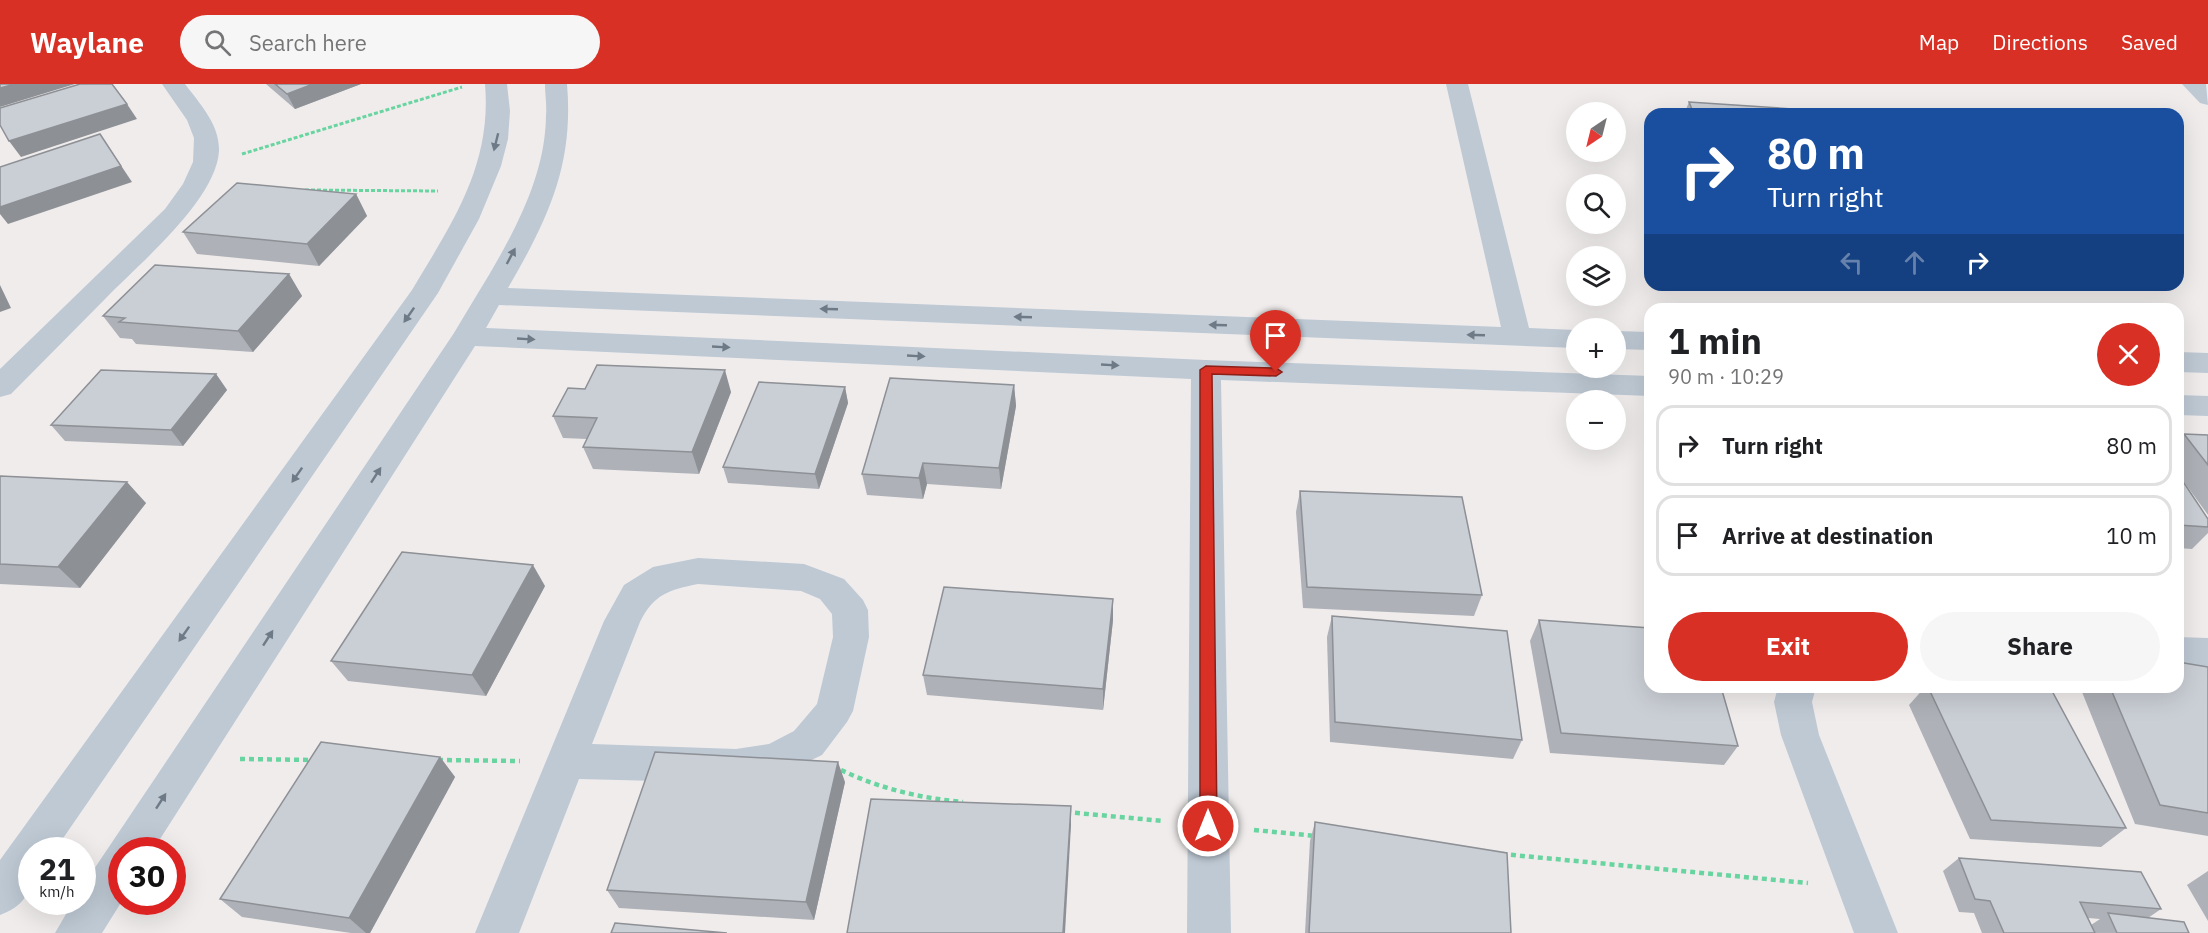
<!DOCTYPE html>
<html lang="en">
<head>
<meta charset="utf-8">
<style>
  :root { --surface:#fff; --page:#f6f6f6; --text:#202124; --muted:#757577; --line:#e0e0e0; --accent:#d93025 }
  body { margin:0; font-family:"IBM Plex Sans",sans-serif; background:var(--page); color:var(--text); height:100vh; display:flex; flex-direction:column; font-size:22px; white-space:nowrap }
  * { box-sizing:border-box; margin:0 }
  p { font-size:20px; color:var(--muted) }
  .icon { flex:none; width:33px; height:33px; fill:none; stroke:currentColor; stroke-width:2; stroke-linecap:round; stroke-linejoin:round }
  .map { position:relative; flex:1; overflow:hidden }
  .sheet { position:absolute; left:1644px; top:219px; width:540px; height:390px; display:flex; flex-direction:column; background:var(--surface); border-radius:18px; box-shadow:0 6px 24px #0002 }
  .sheet>* { flex:none }
  .banner { position:absolute; left:1644px; top:24px; width:540px; height:183px; border-radius:18px; box-shadow:0 6px 24px #0002; background:#1a4fa0; color:#fff; overflow:hidden }
  .needle { width:39px; rotate:215deg }
  .buttons { position:absolute; left:1566px; top:18px; display:grid; gap:12px }
  .buttons a { display:grid; place-items:center; width:60px; height:60px; border-radius:50%; background:var(--surface); box-shadow:0 6px 24px #0002; font-size:30px }
  .speed { position:absolute; left:18px; top:753px; display:flex; gap:12px; font-size:30px; font-weight:700; text-align:center }
  .speed>* { display:grid; place-content:center; width:78px; height:78px; border-radius:50%; background:var(--surface); box-shadow:0 6px 24px #0002; line-height:1 }
  .speed small { font-size:15px; font-weight:400 }
  .speed .limit { border:9px solid #d22; background:#fff; color:#111 }
  .pin { position:absolute; display:grid; place-items:center; width:51px; height:51px; color:#fff; margin:-62px -26px; border-radius:50% 50% 50% 0; rotate:-45deg; box-shadow:0 0 6px #0007 }
  .pin .icon { rotate:45deg }
  .me { position:absolute; width:66px; margin:-33px; rotate:0deg; stroke-linejoin:round; filter:drop-shadow(0 0 4px #0008) }
  .turn { display:flex; align-items:center; gap:21px; height:126px; padding:0 24px; font-size:27px }
  .turn .icon { width:78px; height:78px; stroke-width:2.5 }
  .turn b { display:block; font-size:42px; line-height:51px }
  .lanes { display:flex; align-items:center; height:57px; padding:0 24px; background:#0003; justify-content:center; gap:30px; direction:ltr }
  .lanes .off { opacity:.35 }
  .round { display:grid; place-items:center; flex:none; width:63px; height:63px; border-radius:32px; background:var(--page) }
  .headline { display:flex; align-items:center; justify-content:space-between; height:102px; padding:0 24px }
  h1 { font-size:36px; font-weight:700; line-height:45px }
  .action { display:flex; gap:12px; margin-top:auto; padding:12px 24px }
  .action a { flex:1; height:69px; border-radius:36px; background:var(--accent); color:#fff; font-size:24px; font-weight:700; line-height:69px; text-align:center }
  .action a+a { background:var(--page); color:var(--text) }
  ul { padding:0; list-style:none }
  li { display:flex; align-items:center; gap:18px; height:81px; margin:0 12px 9px; padding:0 12px; border:3px solid var(--line); border-radius:18px }
  li div { flex:1 }
  li b { display:block; font-size:22px }
  li em { font-style:normal }
  header { display:flex; align-items:center; gap:36px; box-sizing:border-box; height:84px; padding:0 30px; background:var(--accent); color:#fff }
  header strong { font-size:28px }
  nav { display:flex; gap:33px; margin-inline-start:auto; font-size:21px }
  .search { width:420px; height:54px; background:var(--page); display:flex; align-items:center; gap:15px; box-sizing:border-box; padding:0 21px; border-radius:33px; color:var(--muted); font-size:22px }
  .map>svg:first-child { display:block }
  .lines { fill:none; stroke-linecap:round; stroke-linejoin:round }
  .path-far1 { stroke:#68d5a1; stroke-width:3; stroke-dasharray:4 2; stroke-linecap:butt }
  .path { stroke:#68d5a1; stroke-width:4.5; stroke-dasharray:5 4; stroke-linecap:butt }
  .minor { fill:#bec9d4; fill-rule:evenodd }
  .wall { fill:#aeb1b7; fill-rule:evenodd }
  .shaded-wall { fill:#8d9095 }
  .building { fill:#caced5; stroke:#8d9095; stroke-width:1.5 }
  .oneway { fill:#6e7a86 }
  .route { fill:#d93025; stroke:#8d1f18; stroke-width:1.5 }
</style>
</head>
<body>
<header>
<strong>Waylane</strong>
<div class="search"><svg class="icon" aria-label="search" viewBox="0 0 24 24"><circle cx="10" cy="10" r="6"/><path d="M15 15l6 6"/></svg>Search here</div>
<nav><a>Map</a><a>Directions</a><a>Saved</a></nav>
</header>
<div class="map">
<svg width="2208" height="849" viewBox="0 0 2208 849">
  <rect width="100%" height="100%" fill="#f0ecec"/>
  <g class="lines">
    <!-- path-far1 -->
    <g class="path-far1">
      <polyline points="242,70 462,3"/>
      <polyline points="305,106 438,107"/>
    </g>
    <!-- path -->
    <g class="path">
      <polyline points="240,675 313,676"/>
      <polyline points="438,676 520,677"/>
      <path d="M841,686C881,705 920,714 963,718"/>
      <polyline points="1066,728 1163,737"/>
      <polyline points="1254,746 1316,752"/>
      <polyline points="1502,770 1808,799"/>
    </g>
    <!-- minor -->
    <g class="minor">
      <path d="M162,0H185C200,20 220,41 219,67C216,116 140,179 107,213C75,245 43,278 11,310L0,313V285L165,125L183,100L193,78L194,54L187,36Z"/>
      <path d="M485,0H507L510,27L508,55L501,82L479,135L438,209L55,766H32C32,798 34,818 0,831V776L412,206C452,139 492,82 485,0Z"/>
      <path d="M545,0H567C574,81 548,135 508,204L1501,243L1446,0H1468L1529,244L1576,246V264L499,221L486,244L1206,276L1650,292V312L1221,296L1231,849H1187L1191,295L475,262L153,766H122V817L102,849H55L73,818H82V803L454,249C492,184 545,111 546,32C547,21 545,11 545,0Z"/>
      <polygon points="2182,0 2206,0 2208,21 2200,19"/>
      <polygon points="1616,247 1650,248 1650,266 1616,265"/>
      <polygon points="2178,268 2208,269 2208,289 2178,288"/>
      <polygon points="2178,311 2208,312 2208,332 2178,331"/>
      <path d="M698,474L804,480L844,495L863,516L868,526L869,553L853,627L847,638L822,671L774,694L736,699L579,695L519,849H475L604,537L624,501L653,483ZM698,500L801,507L820,515L832,530L833,553L817,620L794,647L769,660L736,665L592,660L640,538C654,510 669,506 698,500Z"/>
      <polygon points="2178,553 2208,554 2208,584 2178,583"/>
      <polygon points="1778,603 1816,603 1812,618 1819,651 1898,849 1854,849 1781,651 1774,618"/>
    </g>
  </g>
  <!-- wall -->
  <g class="wall">
    <polygon points="266,0 361,0 295,25"/>
    <polygon points="1689,18 1810,30 1684,30"/>
    <polygon points="356,110 367,132 319,182 197,170 183,148"/>
    <polygon points="289,190 302,212 253,268 136,260 132,255 120,254 103,232"/>
    <polygon points="216,290 227,306 183,362 65,357 51,341"/>
    <polygon points="1014,301 1016,322 1001,405 927,400 923,415 867,411 862,390"/>
    <polygon points="845,303 848,319 819,405 728,399 723,383"/>
    <polygon points="731,308 699,390 593,385 583,363 587,355 563,354 553,332"/>
    <polygon points="2184,350 2208,351 2208,431 2179,391 2208,435 2208,449 2192,465 2178,464 2178,357"/>
    <polygon points="0,392 146,419 80,504 0,500"/>
    <polygon points="1300,407 1482,511 1474,532 1303,524 1296,428"/>
    <polygon points="545,502 486,612 348,597 331,577"/>
    <polygon points="1113,515 1113,536 1103,626 927,611 923,591"/>
    <polygon points="1332,532 1522,656 1513,675 1330,658 1327,553"/>
    <polygon points="1539,536 1738,662 1724,681 1550,669 1530,557"/>
    <polygon points="2208,583 2208,752 2135,740 2080,603 2178,603"/>
    <polygon points="1925,603 1974,603 2126,744 2101,763 1970,755 1909,621"/>
    <polygon points="440,673 455,693 370,849 351,849 242,833 220,815"/>
    <polygon points="845,698 814,836 619,824 607,806"/>
    <polygon points="1315,738 1511,849 1305,849 1310,757"/>
    <path d="M1959,774L2161,825L2148,834L2189,849H1982L1974,829L1959,828L1943,787ZM2088,834L2100,835L2091,841Z"/>
    <polygon points="2208,787 2208,837 2187,801"/>
  </g>
  <!-- shaded-wall -->
  <g class="shaded-wall">
    <polygon points="15,0 75,0 0,23 0,4"/>
    <polygon points="313,0 361,0 295,25 287,10"/>
    <polygon points="127,20 137,35 21,73 9,57"/>
    <polygon points="100,50 132,98 8,140 0,130 0,123"/>
    <polygon points="356,110 367,132 319,182 307,160"/>
    <polygon points="289,190 302,212 253,268 238,247"/>
    <polygon points="0,201 11,224 0,228"/>
    <polygon points="725,286 731,308 699,390 692,368"/>
    <polygon points="216,290 227,306 183,362 171,346"/>
    <polygon points="1014,301 1016,322 1001,405 999,384"/>
    <polygon points="845,303 848,319 819,405 815,390"/>
    <polygon points="923,379 927,400 923,415 919,394"/>
    <polygon points="127,398 146,419 80,504 58,483"/>
    <polygon points="533,481 545,502 486,612 472,591"/>
    <polygon points="1113,515 1113,536 1103,626 1103,605"/>
    <polygon points="440,673 455,693 370,849 366,849 349,834"/>
    <polygon points="838,678 845,698 814,836 806,818"/>
    <polygon points="1071,722 1071,741 1065,849 1063,849"/>
  </g>
  <!-- building -->
  <g class="building">
    <polygon points="0,0 15,0 0,4"/>
    <polygon points="80,0 112,0 127,20 9,57 0,41 0,24"/>
    <polygon points="275,0 313,0 287,10"/>
    <polygon points="1689,18 1808,26 1810,30 1694,30"/>
    <polygon points="100,50 121,82 0,123 0,83"/>
    <polygon points="237,99 356,110 307,160 183,148"/>
    <polygon points="155,181 289,190 238,247 119,238 125,234 103,232"/>
    <polygon points="597,281 725,286 692,368 583,363 597,334 553,332 568,304 585,305"/>
    <polygon points="101,286 216,290 171,346 51,341"/>
    <polygon points="890,294 1014,301 999,384 923,379 919,394 862,390"/>
    <polygon points="759,298 845,303 815,390 723,383"/>
    <polygon points="2184,350 2208,351 2208,381"/>
    <polygon points="2178,390 2208,435 2208,443 2178,441"/>
    <polygon points="0,392 127,398 58,483 0,480"/>
    <polygon points="1300,407 1462,413 1482,511 1307,503"/>
    <polygon points="402,468 533,481 472,591 331,577"/>
    <polygon points="944,503 1113,515 1103,605 923,591"/>
    <polygon points="1332,532 1507,547 1522,656 1335,638"/>
    <polygon points="1539,536 1650,544 1650,603 1721,603 1738,662 1561,649"/>
    <polygon points="2178,578 2208,583 2208,729 2160,721 2110,603 2178,603"/>
    <polygon points="1928,603 1974,603 2052,607 2126,744 1991,736"/>
    <polygon points="321,658 440,673 349,834 220,815"/>
    <polygon points="655,668 838,678 806,818 607,806"/>
    <polygon points="871,715 1071,722 1063,849 847,849"/>
    <polygon points="1315,738 1507,769 1511,849 1309,849"/>
    <polygon points="1959,774 2141,788 2161,825 2080,818 2095,849 2004,849 1990,817 1975,815"/>
    <polygon points="2108,829 2184,838 2189,849 2117,849"/>
    <polygon points="615,839 727,849 611,849"/>
  </g>
  <!-- one-way arrows -->
  <defs><path id="oneway-solid" d="M-6-.8H1V-3.2L6.5 0L1 3.2V.8H-6Z" transform="scale(1.5)"/></defs>
  <g class="oneway">
    <use href="#oneway-solid" transform="translate(496 58) rotate(104)"/>
    <use href="#oneway-solid" transform="translate(511 172) rotate(-62)"/>
    <use href="#oneway-solid" transform="translate(829 225) rotate(-178)"/>
    <use href="#oneway-solid" transform="translate(409 231) rotate(125)"/>
    <use href="#oneway-solid" transform="translate(1023 233) rotate(-178)"/>
    <use href="#oneway-solid" transform="translate(1218 241) rotate(-178)"/>
    <use href="#oneway-solid" transform="translate(1476 251) rotate(-178)"/>
    <use href="#oneway-solid" transform="translate(526 255) rotate(3)"/>
    <use href="#oneway-solid" transform="translate(721 263) rotate(3)"/>
    <use href="#oneway-solid" transform="translate(916 272) rotate(3)"/>
    <use href="#oneway-solid" transform="translate(1110 281) rotate(3)"/>
    <use href="#oneway-solid" transform="translate(297 391) rotate(125)"/>
    <use href="#oneway-solid" transform="translate(376 391) rotate(-57)"/>
    <use href="#oneway-solid" transform="translate(184 550) rotate(125)"/>
    <use href="#oneway-solid" transform="translate(268 554) rotate(-57)"/>
    <use href="#oneway-solid" transform="translate(161 717) rotate(-57)"/>
  </g>
  <!-- route -->
  <polygon class="route" points="1206,282 1276,284 1282,288 1276,292 1212,290 1217,742 1214,747 1208,749 1202,747 1200,742 1200,286"/>
</svg>
<div class="buttons">
<a><svg class="needle" viewBox="-14 -14 28 28"><path d="M0-13l5 13h-10z" fill="#e53935"/><path d="M0 13l5-13h-10z" fill="#757577"/></svg></a>
<a><svg class="icon" aria-label="search" viewBox="0 0 24 24"><circle cx="10" cy="10" r="6"/><path d="M15 15l6 6"/></svg></a>
<a><svg class="icon" aria-label="layers" viewBox="0 0 24 24"><path d="M12 4l9 5-9 5-9-5zM3 14l9 5 9-5"/></svg></a>
<a>+</a>
<a>−</a>
</div>
<div class="speed"><div>21<small>km/h</small></div><div class="limit">30</div></div>
<div class="pin" style="left:1276px;top:288px;background:#d93025"><svg class="icon" aria-label="arrive" viewBox="0 0 24 24"><path d="M6 21V4h12l-3 4 3 4H6"/></svg></div>
<svg class="me" style="left:1208px;top:742px" viewBox="-20 -20 40 40"><circle r="17" fill="#d93025" stroke="#fff" stroke-width="3"/><path d="M0-11L8 9 0 5-8 9z" fill="#fff"/></svg>
<div class="banner">
<div class="turn"><svg class="icon" aria-label="right" viewBox="0 0 24 24"><path d="M7 20v-9h11M14 6l5 5-5 5"/></svg><div><b>80 m</b>Turn right</div></div>
<div class="lanes"><svg class="icon off" aria-label="left" viewBox="0 0 24 24"><path d="M17 20v-9H6M10 6l-5 5 5 5"/></svg><svg class="icon off" aria-label="ahead" viewBox="0 0 24 24"><path d="M12 20V5M6 11l6-6 6 6"/></svg><svg class="icon" aria-label="right" viewBox="0 0 24 24"><path d="M7 20v-9h11M14 6l5 5-5 5"/></svg></div>
</div>
<section class="sheet">
<div class="headline"><div><h1>1 min</h1><p>90 m · 10:29</p></div><a class="round" style="background:#d93025;color:#fff"><svg class="icon" aria-label="close" viewBox="0 0 24 24"><path d="M6 6l12 12M18 6L6 18"/></svg></a></div>
<ul>
<li><svg class="icon" aria-label="right" viewBox="0 0 24 24"><path d="M7 20v-9h11M14 6l5 5-5 5"/></svg><div><b>Turn right</b></div><em>80 m</em></li>
<li><svg class="icon" aria-label="arrive" viewBox="0 0 24 24"><path d="M6 21V4h12l-3 4 3 4H6"/></svg><div><b>Arrive at destination</b></div><em>10 m</em></li>
</ul>
<div class="action"><a>Exit</a><a>Share</a></div>
</section>
</div>
</body>
</html>
